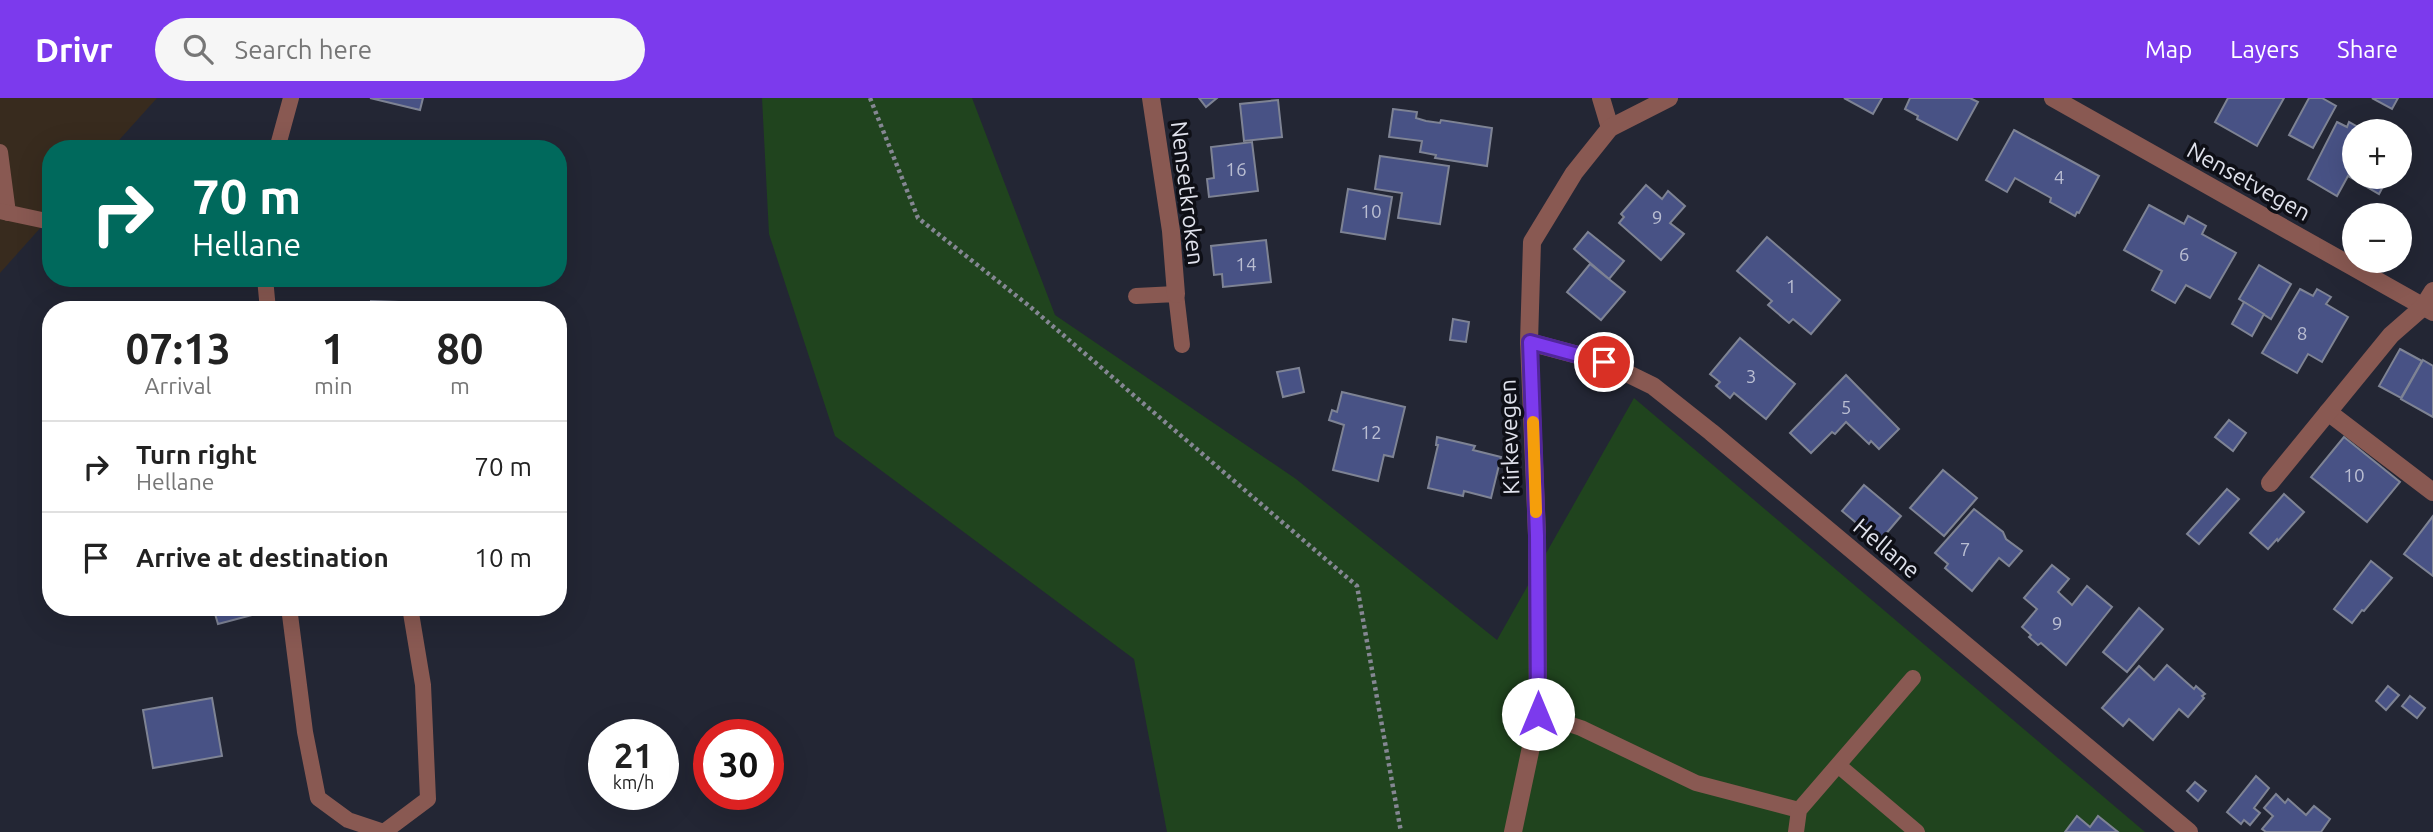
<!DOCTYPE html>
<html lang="en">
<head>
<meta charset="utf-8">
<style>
  :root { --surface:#fff; --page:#f6f6f6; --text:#222; --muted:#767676; --line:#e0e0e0; --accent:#7c3aed }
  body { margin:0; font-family:Ubuntu,sans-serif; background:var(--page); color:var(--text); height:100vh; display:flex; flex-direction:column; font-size:26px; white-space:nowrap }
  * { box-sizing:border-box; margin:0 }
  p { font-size:23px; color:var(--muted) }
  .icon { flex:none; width:38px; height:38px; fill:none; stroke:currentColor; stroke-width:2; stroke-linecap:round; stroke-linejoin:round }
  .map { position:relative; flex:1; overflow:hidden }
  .panel { position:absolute; left:42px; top:203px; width:525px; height:315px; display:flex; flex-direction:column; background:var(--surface); border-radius:28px; box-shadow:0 7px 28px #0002 }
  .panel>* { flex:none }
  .hud { position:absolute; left:42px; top:42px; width:525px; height:147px; border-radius:28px; box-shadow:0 7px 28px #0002; background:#00695c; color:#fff; overflow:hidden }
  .buttons { position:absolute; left:2342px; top:21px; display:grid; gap:14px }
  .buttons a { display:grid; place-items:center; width:70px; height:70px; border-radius:50%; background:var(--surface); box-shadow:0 7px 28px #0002; font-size:35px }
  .speed { position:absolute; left:588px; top:621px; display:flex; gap:14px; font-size:35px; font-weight:700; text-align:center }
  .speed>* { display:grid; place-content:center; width:91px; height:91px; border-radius:50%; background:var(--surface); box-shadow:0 7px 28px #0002; line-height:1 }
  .speed small { font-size:18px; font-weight:400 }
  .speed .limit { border:10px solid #d22; background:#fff; color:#111 }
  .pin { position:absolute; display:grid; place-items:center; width:60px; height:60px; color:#fff; margin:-30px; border:4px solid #fff; border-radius:50%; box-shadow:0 2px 7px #0007 }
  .me { position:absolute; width:77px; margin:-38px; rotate:0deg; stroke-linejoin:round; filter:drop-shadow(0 0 5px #0008) }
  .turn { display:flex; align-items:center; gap:24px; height:147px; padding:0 35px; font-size:32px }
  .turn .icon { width:91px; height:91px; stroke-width:2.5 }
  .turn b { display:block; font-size:49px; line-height:60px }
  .eta { display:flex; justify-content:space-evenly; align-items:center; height:119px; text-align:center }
  .eta b { font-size:42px; font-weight:600; line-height:49px }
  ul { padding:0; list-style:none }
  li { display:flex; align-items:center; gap:21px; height:91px; padding:0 35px; border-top:2px solid var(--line) }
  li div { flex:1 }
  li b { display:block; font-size:26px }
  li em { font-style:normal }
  header { display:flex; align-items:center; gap:42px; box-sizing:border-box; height:98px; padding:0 35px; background:var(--accent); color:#fff }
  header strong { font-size:33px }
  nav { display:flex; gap:38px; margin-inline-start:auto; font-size:24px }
  .search { width:490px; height:63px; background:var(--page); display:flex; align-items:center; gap:18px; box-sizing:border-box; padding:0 24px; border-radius:38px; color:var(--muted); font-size:26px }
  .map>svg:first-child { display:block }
  .industrial { fill:#382b1e }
  .green { fill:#20441e }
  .building { fill:#485285; stroke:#7e8394; stroke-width:2 }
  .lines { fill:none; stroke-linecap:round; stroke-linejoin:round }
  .path { stroke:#858793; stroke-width:4.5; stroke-dasharray:3.5 3.5; stroke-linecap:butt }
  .service { stroke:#895952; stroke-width:16 }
  .minor { stroke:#895952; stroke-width:18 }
  .route-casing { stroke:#51269a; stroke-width:18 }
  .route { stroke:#7c3aed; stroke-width:12 }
  .slow { stroke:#f59e0b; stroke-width:12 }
  .labels { text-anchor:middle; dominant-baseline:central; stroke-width:7; stroke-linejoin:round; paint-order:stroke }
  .number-label { font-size:19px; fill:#babed2 }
  .street-label { font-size:23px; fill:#e0e2ec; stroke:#0e0f16 }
</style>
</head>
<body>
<header>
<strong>Drivr</strong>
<div class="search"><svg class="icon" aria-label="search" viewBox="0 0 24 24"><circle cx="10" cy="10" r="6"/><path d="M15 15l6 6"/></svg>Search here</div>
<nav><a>Map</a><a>Layers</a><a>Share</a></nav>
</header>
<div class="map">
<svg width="2433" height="734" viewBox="0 0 2433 734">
  <rect width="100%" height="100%" fill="#232634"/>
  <!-- industrial -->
  <polygon class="industrial" points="0,0 157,0 111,51 51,51 51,118 0,175"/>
  <!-- green -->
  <polygon class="green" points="762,0 972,0 1055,217 1296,381 1497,542 1634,300 2145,734 1167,734 1134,561 835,338 769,136"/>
  <!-- building -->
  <g class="building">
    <polygon points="370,0 423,0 420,12"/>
    <polygon points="1199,0 1217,0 1206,9"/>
    <polygon points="1844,0 1882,0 1873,16"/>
    <polygon points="1910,0 1970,0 1978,4 1957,42 1917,21 1918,18 1905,11"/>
    <polygon points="2228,0 2284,0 2257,48 2215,24"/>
    <polygon points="2309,0 2322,0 2336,8 2313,50 2289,37"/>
    <polygon points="2372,0 2398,0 2392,11"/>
    <polygon points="1278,2 1282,39 1244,43 1240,6"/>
    <polygon points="1393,11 1417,14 1416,20 1426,23 1440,25 1441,22 1492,30 1487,68 1435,60 1436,57 1420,54 1422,43 1389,39"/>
    <polygon points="2337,24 2347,29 2349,24 2365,33 2354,33 2354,79 2388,79 2379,96 2348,78 2337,98 2308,81"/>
    <polygon points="2014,32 2099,78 2079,115 2077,114 2075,118 2050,104 2051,100 2015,80 2007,94 1986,82"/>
    <polygon points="1252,44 1258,93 1209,99 1207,81 1214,80 1211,49"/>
    <polygon points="1380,58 1449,68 1440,126 1398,120 1402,95 1375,91"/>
    <polygon points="1646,87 1662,101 1668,93 1685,108 1670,125 1684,136 1661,162 1619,125 1624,119 1621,116"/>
    <polygon points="1348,91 1392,99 1385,141 1341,134"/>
    <polygon points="2149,107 2184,126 2188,118 2206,128 2202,136 2236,155 2210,200 2186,187 2175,205 2152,192 2162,173 2124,152"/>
    <polygon points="1588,134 1624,163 1609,181 1574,151"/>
    <polygon points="1767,139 1840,202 1811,236 1793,221 1789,225 1768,207 1772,203 1737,173"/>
    <polygon points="1266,142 1271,184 1223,189 1222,176 1214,177 1211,148"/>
    <polygon points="1590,166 1625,194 1601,222 1567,194"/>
    <polygon points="2259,167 2291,186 2271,221 2239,201"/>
    <polygon points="2300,191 2313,198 2317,191 2331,199 2326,206 2348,219 2322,264 2308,256 2297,275 2262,255"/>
    <polygon points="371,203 426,205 426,212 371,212"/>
    <polygon points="2244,204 2264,216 2252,238 2232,226"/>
    <polygon points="1453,221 1469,224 1466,244 1450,242"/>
    <polygon points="1740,240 1795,286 1766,321 1734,295 1730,300 1716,288 1720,284 1710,276"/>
    <polygon points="2400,251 2422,263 2401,300 2379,288"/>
    <polygon points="2423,262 2433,268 2433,319 2401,301"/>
    <polygon points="1299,270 1304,294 1283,299 1277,274"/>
    <polygon points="1846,277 1899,331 1879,351 1871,343 1869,346 1846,324 1835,336 1832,334 1811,355 1790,335"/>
    <polygon points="1342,294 1405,309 1393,359 1384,357 1378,383 1333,372 1344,327 1329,322 1332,312 1337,314"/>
    <polygon points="2229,322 2246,335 2233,353 2215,339"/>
    <polygon points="1437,339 1475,348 1473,352 1501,359 1491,400 1464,393 1463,398 1428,390 1438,347 1436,347"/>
    <polygon points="2344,339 2400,384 2367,424 2311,379"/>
    <polygon points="1943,372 1977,400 1944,438 1910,410"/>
    <polygon points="1864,387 1901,418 1879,444 1842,413"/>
    <polygon points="2227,391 2239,401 2199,446 2187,436"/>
    <polygon points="2284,396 2304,414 2278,443 2277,441 2268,451 2250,435"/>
    <polygon points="1974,411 2003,434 2006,441 2022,453 2009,468 1999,460 1972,493 1945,470 1948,466 1935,455"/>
    <polygon points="2433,418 2433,478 2404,456"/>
    <polygon points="2371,463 2392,480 2364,513 2362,512 2352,525 2334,511"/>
    <polygon points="2052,467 2069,481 2058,494 2072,507 2087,488 2112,509 2066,567 2041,545 2038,547 2029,539 2031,537 2022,529 2037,511 2024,500"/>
    <polygon points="213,509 254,509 256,516 218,526"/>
    <polygon points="2139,510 2163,531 2127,574 2103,554"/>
    <polygon points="2167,567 2194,591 2196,588 2205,596 2202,598 2204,600 2188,619 2179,611 2153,642 2129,621 2123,628 2102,610 2139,568 2154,582"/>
    <polygon points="2388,588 2399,597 2386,612 2376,603"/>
    <polygon points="2410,598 2425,610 2417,620 2402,608"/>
    <polygon points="212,600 222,658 153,670 143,612"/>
    <polygon points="2256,678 2269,690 2254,710 2260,715 2250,727 2244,722 2241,726 2227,714"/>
    <polygon points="2195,684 2206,693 2198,703 2187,693"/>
    <polygon points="2276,696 2285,705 2288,701 2306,717 2314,708 2330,721 2321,734 2266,734 2262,731 2273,718 2264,710"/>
    <polygon points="2077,718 2090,729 2098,718 2118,734 2065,734"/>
  </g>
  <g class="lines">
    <!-- path -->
    <polyline class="path" points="870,0 918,120 1028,207 1357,488 1401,734"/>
    <!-- service -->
    <g class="service">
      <polyline points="277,51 291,0"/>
      <polyline points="0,54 8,115"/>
      <polyline points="0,113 51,124"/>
      <polyline points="265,180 268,212"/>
      <polyline points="1136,198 1176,196 1182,247"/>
      <polyline points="289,509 305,634 318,700 348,722 384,734 428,701 423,587 410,509"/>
      <polyline points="1538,616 1581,630 1696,685 1799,712"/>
      <polyline points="1839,668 1917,734"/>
      <polyline points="1796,734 1799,712 1913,580"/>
    </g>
    <!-- minor -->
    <g class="minor">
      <polyline points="1151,0 1171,133 1176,196"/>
      <polyline points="1601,0 1610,30"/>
      <polyline points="2053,0 2433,214"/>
      <polyline points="1529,244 1604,264 1653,288 1711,334 2189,734"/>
      <polyline points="2328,314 2433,394"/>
      <polyline points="2270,385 2391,237 2423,209 2433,193"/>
      <polyline points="1513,734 1538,616 1537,437 1529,244 1532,144 1574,75 1610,30 1669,0"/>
    </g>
  </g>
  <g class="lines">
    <!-- route casing -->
    <g class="route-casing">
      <polyline id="route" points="1538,616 1537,438 1530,244 1604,264"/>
    </g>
    <!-- route -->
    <use href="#route" class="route"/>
    <!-- slow -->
    <polyline class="slow" points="1533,324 1536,414"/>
  </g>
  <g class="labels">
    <!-- number labels -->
    <g class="number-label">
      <text x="1236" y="71">16</text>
      <text x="2059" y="79">4</text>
      <text x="1371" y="113">10</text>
      <text x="1657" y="119">9</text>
      <text x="2184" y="156">6</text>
      <text x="1246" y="166">14</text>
      <text x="1791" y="188">1</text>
      <text x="2302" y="235">8</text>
      <text x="1751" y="278">3</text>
      <text x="1846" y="309">5</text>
      <text x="1371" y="334">12</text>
      <text x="2354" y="377">10</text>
      <text x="1965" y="451">7</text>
      <text x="2057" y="525">9</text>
    </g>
    <!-- street labels -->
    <g class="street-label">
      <text transform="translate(2249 83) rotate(29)">Nensetvegen</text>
      <text transform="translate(1188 95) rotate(83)">Nensetkroken</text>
      <text transform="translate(1509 339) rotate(-92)">Kirkevegen</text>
      <text transform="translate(1887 450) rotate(40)">Hellane</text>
    </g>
  </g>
</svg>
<div class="buttons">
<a>+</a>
<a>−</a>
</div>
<div class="speed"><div>21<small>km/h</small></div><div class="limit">30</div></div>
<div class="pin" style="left:1604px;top:264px;background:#d93025"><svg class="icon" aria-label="arrive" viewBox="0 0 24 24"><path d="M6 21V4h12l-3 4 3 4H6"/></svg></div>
<svg class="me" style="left:1538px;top:616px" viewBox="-20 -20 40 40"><circle r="19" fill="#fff"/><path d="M0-13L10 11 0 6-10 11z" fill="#7c3aed"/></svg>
<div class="hud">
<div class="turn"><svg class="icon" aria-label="right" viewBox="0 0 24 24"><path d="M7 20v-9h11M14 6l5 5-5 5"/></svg><div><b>70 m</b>Hellane</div></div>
</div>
<section class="panel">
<div class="eta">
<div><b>07:13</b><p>Arrival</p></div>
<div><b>1</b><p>min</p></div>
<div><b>80</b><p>m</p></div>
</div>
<ul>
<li><svg class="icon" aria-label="right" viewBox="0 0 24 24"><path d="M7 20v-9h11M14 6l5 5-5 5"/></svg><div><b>Turn right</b><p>Hellane</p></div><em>70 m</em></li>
<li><svg class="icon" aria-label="arrive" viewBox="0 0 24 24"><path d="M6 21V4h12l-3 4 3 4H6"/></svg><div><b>Arrive at destination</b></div><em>10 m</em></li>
</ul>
</section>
</div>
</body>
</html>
